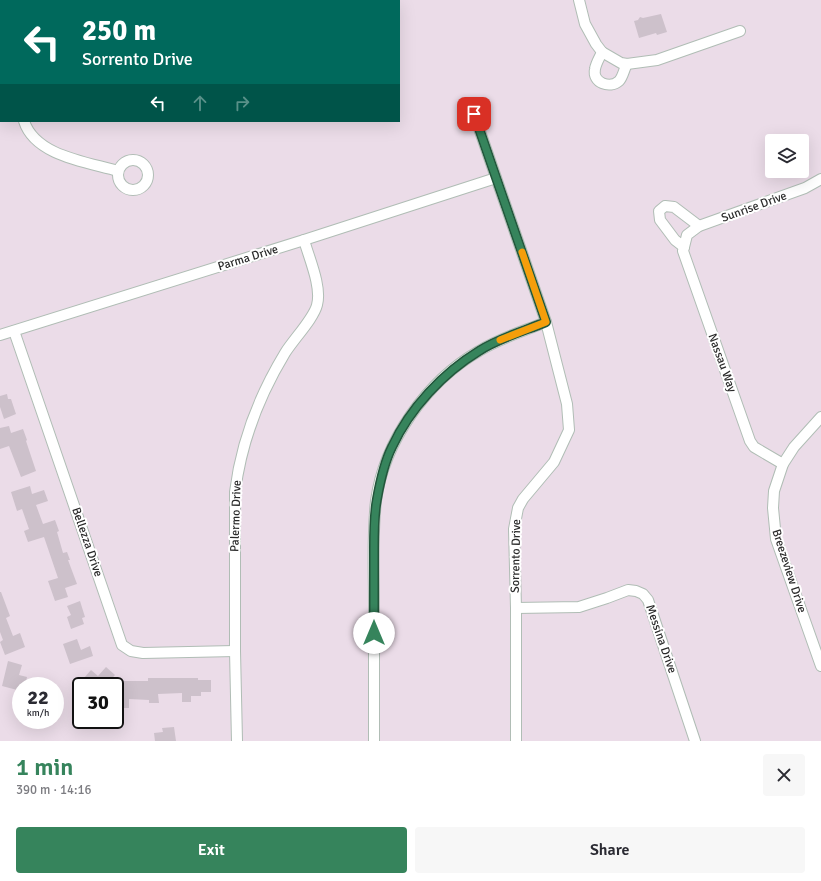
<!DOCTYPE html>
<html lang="en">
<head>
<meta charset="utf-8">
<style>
  :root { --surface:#fff; --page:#f7f7f7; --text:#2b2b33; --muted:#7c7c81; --accent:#36845c }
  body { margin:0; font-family:Signika,sans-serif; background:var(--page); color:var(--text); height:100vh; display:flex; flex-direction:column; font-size:15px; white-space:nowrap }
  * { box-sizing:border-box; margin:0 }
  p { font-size:13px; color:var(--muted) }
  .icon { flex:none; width:22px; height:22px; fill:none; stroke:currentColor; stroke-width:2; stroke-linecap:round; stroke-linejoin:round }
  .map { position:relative; height:741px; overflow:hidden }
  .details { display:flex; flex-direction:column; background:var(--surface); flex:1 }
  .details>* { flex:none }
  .top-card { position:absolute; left:0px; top:0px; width:400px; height:122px; box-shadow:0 4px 16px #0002; background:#00695c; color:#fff; overflow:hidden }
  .controls { position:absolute; left:765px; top:134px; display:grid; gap:8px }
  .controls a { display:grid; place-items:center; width:44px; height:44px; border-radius:4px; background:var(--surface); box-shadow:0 4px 16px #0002; font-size:20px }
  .speed { position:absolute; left:12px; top:677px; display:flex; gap:8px; font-size:20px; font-weight:700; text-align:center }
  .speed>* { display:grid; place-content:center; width:52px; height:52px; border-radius:50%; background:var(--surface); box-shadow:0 4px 16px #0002; line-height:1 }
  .speed small { font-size:10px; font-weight:400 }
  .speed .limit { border:2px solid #111; border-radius:6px; background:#fff; color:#111 }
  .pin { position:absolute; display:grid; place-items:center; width:34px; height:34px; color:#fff; margin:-17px; border-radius:8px; box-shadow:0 2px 6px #0006 }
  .me { position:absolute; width:44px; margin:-22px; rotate:0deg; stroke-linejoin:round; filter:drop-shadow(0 0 3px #0008) }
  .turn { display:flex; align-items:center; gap:14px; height:84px; padding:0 16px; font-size:18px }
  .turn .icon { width:52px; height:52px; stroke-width:2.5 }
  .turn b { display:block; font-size:28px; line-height:34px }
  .lanes { display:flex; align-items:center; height:38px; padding:0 16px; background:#0003; justify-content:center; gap:20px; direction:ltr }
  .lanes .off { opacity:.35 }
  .round { display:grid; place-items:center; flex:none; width:42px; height:42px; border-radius:4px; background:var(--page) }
  .head { display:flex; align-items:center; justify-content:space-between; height:68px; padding:0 16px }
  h1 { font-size:24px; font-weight:600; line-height:30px; color:var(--accent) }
  .button { display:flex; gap:8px; margin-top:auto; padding:8px 16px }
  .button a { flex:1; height:46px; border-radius:4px; background:var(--accent); color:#fff; font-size:16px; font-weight:600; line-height:46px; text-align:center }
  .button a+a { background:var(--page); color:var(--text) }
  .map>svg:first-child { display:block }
  .building { fill:#cdc1cb }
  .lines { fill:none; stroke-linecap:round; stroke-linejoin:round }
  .minor-casing { stroke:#b0bdb5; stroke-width:12 }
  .minor { stroke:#fff; stroke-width:10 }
  .route-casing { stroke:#23563c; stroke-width:10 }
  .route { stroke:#36845c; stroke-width:7 }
  .slow { stroke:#f59e0b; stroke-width:7 }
  .labels { text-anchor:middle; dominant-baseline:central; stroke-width:4; stroke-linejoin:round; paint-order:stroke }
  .street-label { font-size:12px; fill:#2a2a2a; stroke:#fff }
</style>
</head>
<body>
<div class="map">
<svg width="821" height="741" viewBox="0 0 821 741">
  <rect width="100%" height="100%" fill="#ebdce8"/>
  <!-- building -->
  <g class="building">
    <polygon points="661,14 667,32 657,35 656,33 639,38 634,21 638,20 640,17 643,18"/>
    <polygon points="7,394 8,399 11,399 16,414 4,419 0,407 0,396"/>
    <polygon points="9,426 11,433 23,429 27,440 26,441 36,471 21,477 9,446 0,449 0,428"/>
    <polygon points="30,486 32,494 44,490 48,501 36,505 43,524 55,520 59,531 57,532 63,553 67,552 70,560 68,560 77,584 65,588 68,597 55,601 48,581 58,578 44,537 28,542 24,531 29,529 22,509 17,511 11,492"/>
    <polygon points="0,592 1,592 10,616 6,618 13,636 20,633 25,647 5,655 0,642 3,640 0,632"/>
    <polygon points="80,601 85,617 82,618 84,624 71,629 67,617 71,615 67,606"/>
    <polygon points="77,639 81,650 90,646 93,656 70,664 63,644"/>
    <polygon points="8,661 22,665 19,675 27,677 25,686 21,686 21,691 2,686"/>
    <polygon points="106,667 115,675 105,686 77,686 91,670 98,676"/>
    <polygon points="148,678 198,678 198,680 211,680 211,692 201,692 201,696 191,696 191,702 182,702 182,693 158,694 159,703 149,703 149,700 129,699 129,708 118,708 118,681 148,681"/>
    <polygon points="174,727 176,741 155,741 154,733 163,732 162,728"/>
  </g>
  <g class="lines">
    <!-- minor casing -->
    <g class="minor-casing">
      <g id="minor">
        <polyline points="579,0 585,24 596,44 602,52 621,63 627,64 657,60 740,31"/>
        <polyline points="0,50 1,53"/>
        <path d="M602,52C600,57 596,63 595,69C592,83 610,89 619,81C623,77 624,69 627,64"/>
        <polyline points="474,114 546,322 567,404 569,430 554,462 523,499 518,508 514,529 516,608 516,741"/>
        <path d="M24,121C35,156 87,162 118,171"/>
        <circle cx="133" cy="175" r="15"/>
        <polyline points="684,247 675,240 660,220 659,211 665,206 674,207 699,226"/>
        <polyline points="14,331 122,645 131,651 143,653 235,651"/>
        <polyline points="0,335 304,240 496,178"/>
        <polyline points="821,417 794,447 783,464 774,491 773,508 776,539 821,666"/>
        <polyline points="783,464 754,447 750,441 683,251 687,235 699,226 805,188 821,179"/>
        <polyline points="516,608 579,607 607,598 628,590 636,591 643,594 648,600 695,741"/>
        <path d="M237,741L235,651V492C241,443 259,396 285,353C293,340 314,318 317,305C322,287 309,258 304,240"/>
        <path d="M374,741C374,695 374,650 374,604C374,570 372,535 376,501C384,441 427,381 479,351C500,338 524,331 546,322"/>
      </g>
    </g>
    <!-- minor -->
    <use href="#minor" class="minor"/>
  </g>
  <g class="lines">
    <!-- route casing -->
    <g class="route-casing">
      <path id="route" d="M374,633C374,605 374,576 374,548C374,532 374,515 377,499C380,482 384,463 392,447C410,408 443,373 479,351C499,338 524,331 546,322L474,114"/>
    </g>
    <!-- route -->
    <use href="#route" class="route"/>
    <!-- slow -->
    <polyline class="slow" points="500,340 546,322 522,252"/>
  </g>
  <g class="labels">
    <!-- street labels -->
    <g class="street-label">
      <text transform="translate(754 207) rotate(-20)">Sunrise Drive</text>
      <text transform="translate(248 258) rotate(-17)">Parma Drive</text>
      <text transform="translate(722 363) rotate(70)">Nassau Way</text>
      <text transform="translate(236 516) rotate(-88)">Palermo Drive</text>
      <text transform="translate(87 542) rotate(71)">Bellezza Drive</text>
      <text transform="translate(516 556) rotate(-89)">Sorrento Drive</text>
      <text transform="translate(789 571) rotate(72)">Breezeview Drive</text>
      <text transform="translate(661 639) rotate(71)">Messina Drive</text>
    </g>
  </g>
</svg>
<div class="controls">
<a><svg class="icon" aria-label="layers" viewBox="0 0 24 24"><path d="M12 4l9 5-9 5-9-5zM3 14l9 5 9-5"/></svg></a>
</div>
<div class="speed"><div>22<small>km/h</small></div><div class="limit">30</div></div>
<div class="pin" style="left:474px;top:114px;background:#d93025"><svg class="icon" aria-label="arrive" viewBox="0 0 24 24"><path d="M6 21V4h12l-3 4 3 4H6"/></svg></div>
<svg class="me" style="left:374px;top:633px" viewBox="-20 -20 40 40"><circle r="19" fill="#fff"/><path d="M0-13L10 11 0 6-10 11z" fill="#36845c"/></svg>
<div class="top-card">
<div class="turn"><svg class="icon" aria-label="left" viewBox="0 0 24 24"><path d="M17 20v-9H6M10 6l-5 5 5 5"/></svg><div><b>250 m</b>Sorrento Drive</div></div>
<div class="lanes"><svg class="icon" aria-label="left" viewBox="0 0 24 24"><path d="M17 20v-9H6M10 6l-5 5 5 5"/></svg><svg class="icon off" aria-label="ahead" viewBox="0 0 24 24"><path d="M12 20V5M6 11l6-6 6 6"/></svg><svg class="icon off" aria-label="right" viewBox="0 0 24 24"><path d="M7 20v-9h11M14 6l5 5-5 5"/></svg></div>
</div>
</div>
<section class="details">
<div class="head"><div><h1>1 min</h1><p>390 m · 14:16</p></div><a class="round"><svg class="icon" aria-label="close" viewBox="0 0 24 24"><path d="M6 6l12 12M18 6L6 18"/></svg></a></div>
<div class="button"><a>Exit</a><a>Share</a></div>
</section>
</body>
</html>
